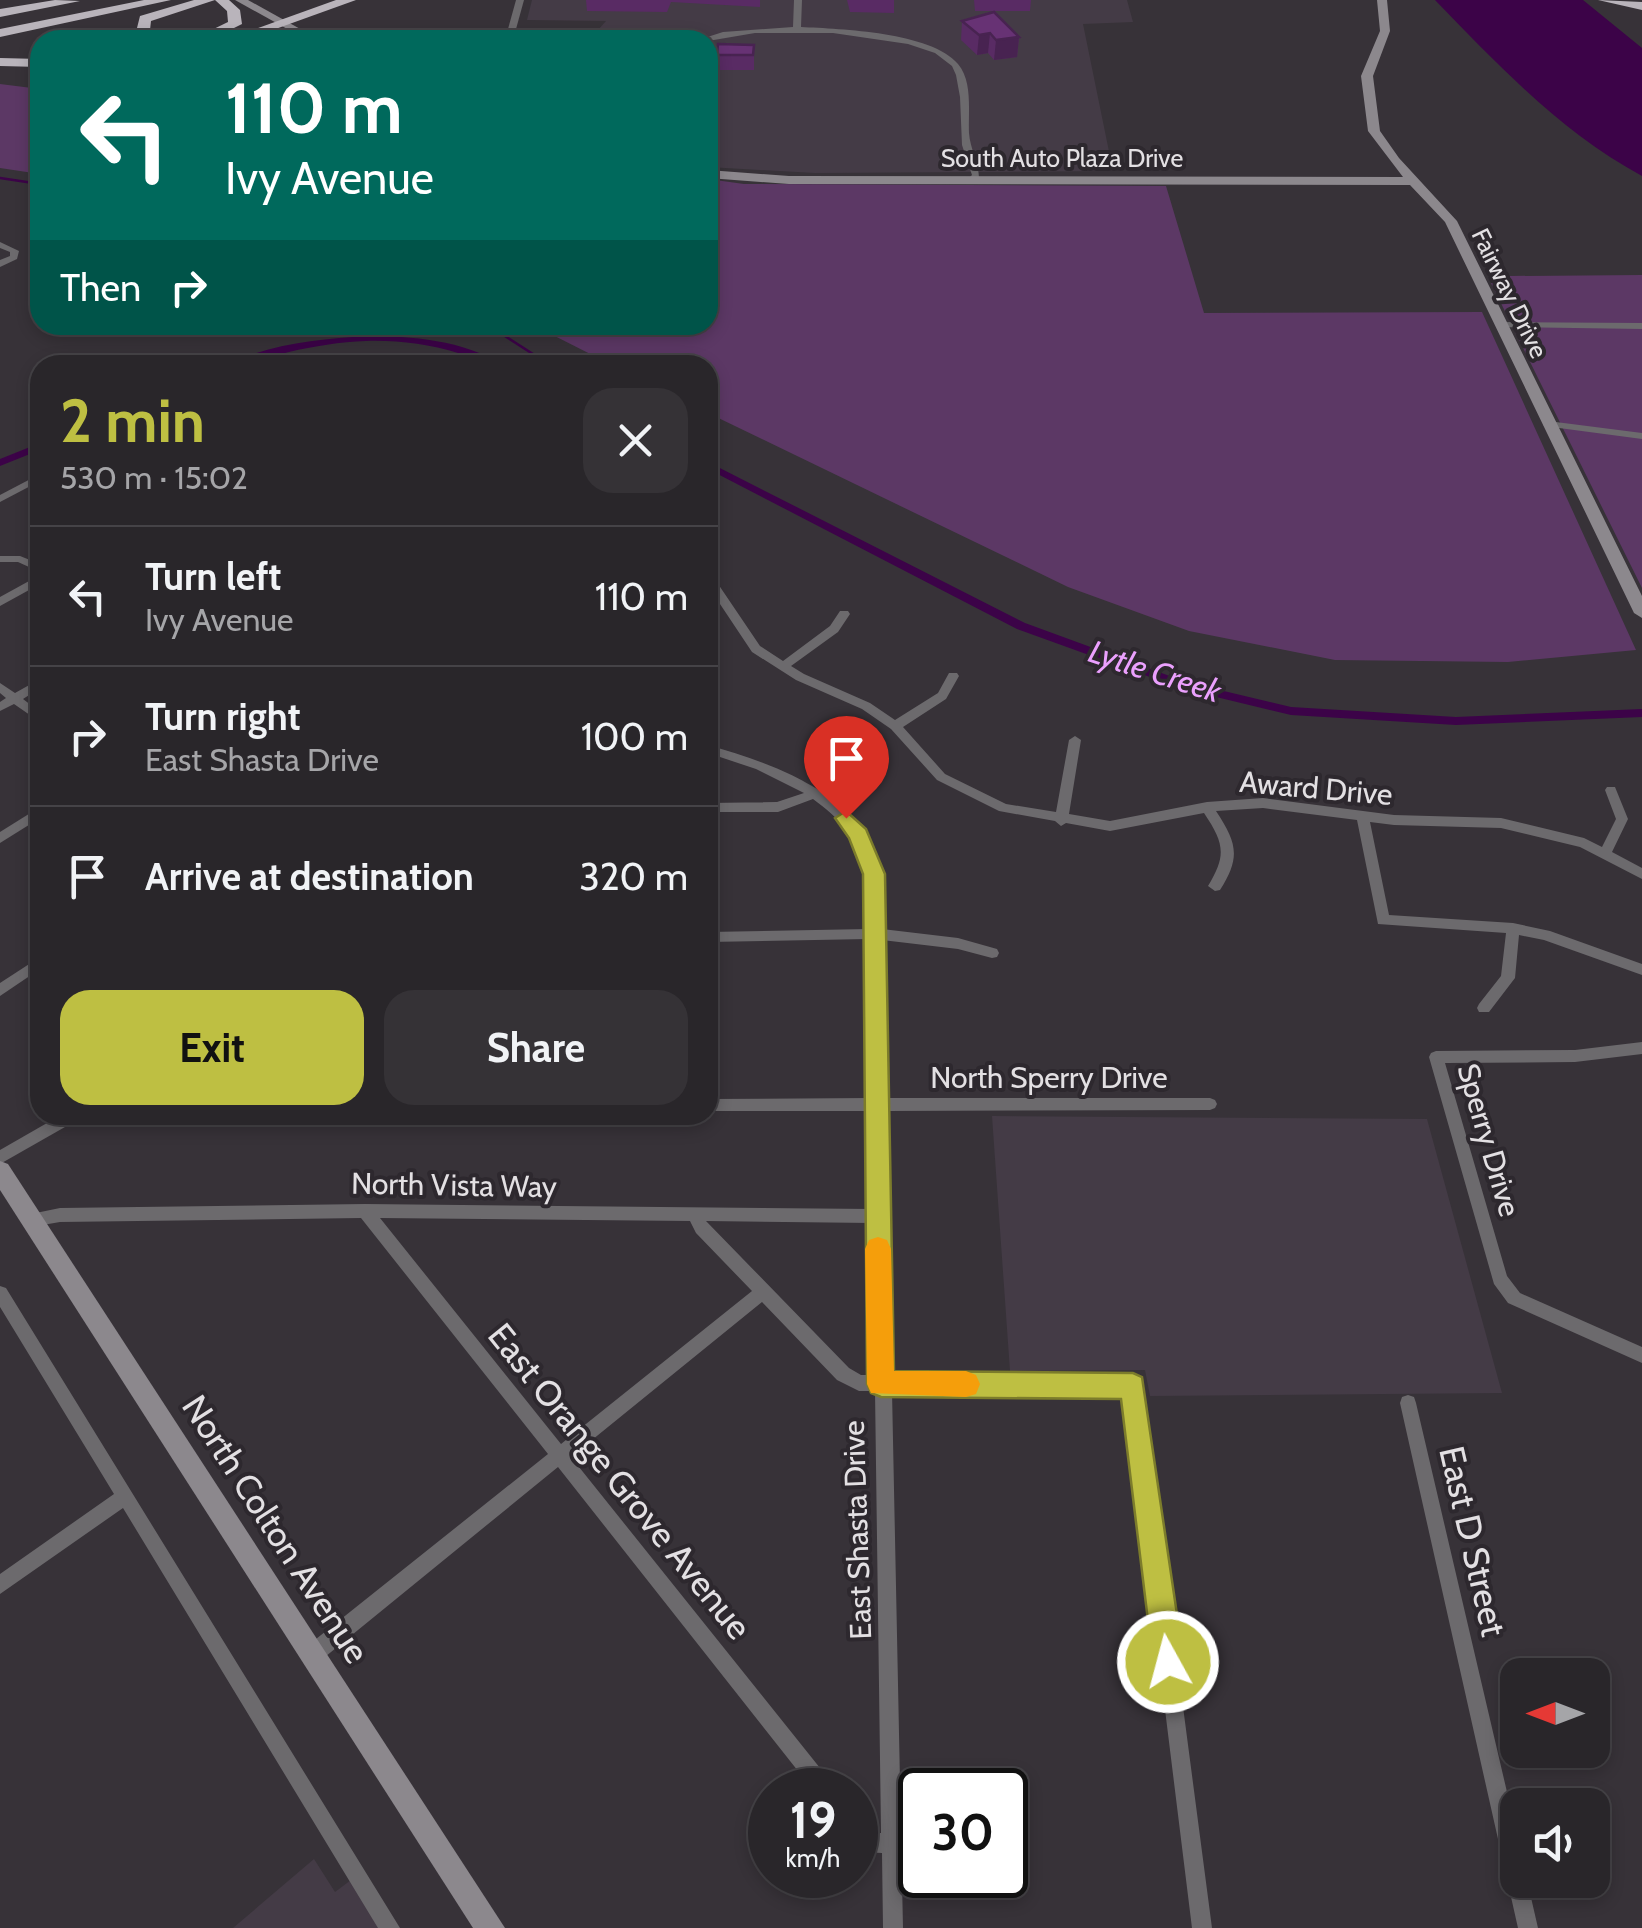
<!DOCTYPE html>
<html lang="en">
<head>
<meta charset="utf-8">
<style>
  :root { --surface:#29262a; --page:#353236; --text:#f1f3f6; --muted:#a5a5a8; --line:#454347; --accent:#bebf42 }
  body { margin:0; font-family:Cabin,sans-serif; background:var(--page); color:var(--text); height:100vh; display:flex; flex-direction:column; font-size:38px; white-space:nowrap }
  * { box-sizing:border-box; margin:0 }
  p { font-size:32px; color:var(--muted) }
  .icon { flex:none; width:55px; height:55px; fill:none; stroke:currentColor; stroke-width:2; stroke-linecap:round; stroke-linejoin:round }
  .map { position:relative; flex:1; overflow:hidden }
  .drawer { position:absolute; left:30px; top:355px; width:688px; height:770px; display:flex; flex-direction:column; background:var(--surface); border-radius:30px; box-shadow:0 5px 15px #0003,0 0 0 2px var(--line) }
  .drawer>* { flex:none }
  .top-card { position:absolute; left:30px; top:30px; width:688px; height:305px; border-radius:30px; box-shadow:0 5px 15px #0003,0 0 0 2px var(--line); background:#00695c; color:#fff; overflow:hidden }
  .needle { width:65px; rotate:270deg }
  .controls { position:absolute; left:1500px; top:1658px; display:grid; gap:20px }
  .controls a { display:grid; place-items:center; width:110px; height:110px; border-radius:20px; background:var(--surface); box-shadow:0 5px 15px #0003,0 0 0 2px var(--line); font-size:50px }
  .speed { position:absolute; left:748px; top:1768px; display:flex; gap:20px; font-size:50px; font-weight:700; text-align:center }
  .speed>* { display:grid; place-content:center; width:130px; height:130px; border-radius:50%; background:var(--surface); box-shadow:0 5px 15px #0003,0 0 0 2px var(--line); line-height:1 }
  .speed small { font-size:25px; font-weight:400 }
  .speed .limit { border:5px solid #111; border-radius:15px; background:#fff; color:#111 }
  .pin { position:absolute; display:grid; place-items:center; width:85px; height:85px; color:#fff; margin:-102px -42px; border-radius:50% 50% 50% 0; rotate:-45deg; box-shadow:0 0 10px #0007 }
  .pin .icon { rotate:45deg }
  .me { position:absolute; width:110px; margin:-55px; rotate:353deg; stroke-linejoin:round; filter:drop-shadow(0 0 8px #0008) }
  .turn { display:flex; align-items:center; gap:35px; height:210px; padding:0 30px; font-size:45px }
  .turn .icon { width:130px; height:130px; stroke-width:2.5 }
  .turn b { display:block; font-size:70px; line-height:85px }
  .then { display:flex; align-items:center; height:95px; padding:0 30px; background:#0003; gap:20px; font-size:38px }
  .round { display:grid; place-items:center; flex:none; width:105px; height:105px; border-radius:30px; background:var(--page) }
  .summary { display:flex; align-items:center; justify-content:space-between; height:170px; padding:0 30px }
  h1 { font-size:60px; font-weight:700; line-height:75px; color:var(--accent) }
  .button { display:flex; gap:20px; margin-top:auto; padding:20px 30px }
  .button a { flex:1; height:115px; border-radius:30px; background:var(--accent); color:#111; font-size:40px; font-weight:700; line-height:115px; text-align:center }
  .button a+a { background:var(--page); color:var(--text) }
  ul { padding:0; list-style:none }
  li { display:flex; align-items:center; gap:30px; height:140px; padding:0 30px; border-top:2px solid var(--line) }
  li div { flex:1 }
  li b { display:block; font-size:38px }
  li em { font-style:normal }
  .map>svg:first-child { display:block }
  .built { fill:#443b46 }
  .green { fill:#5c3865 }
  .water { fill:#3c0348 }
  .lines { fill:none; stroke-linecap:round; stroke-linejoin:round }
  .stream { stroke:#3c0348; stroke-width:2.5 }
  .canal { fill:#3c0348; fill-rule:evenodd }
  .street { fill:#6c6a6d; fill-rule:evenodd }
  .secondary { fill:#8c888d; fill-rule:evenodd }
  .highway { fill:#b9b4bb; fill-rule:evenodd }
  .wall { fill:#592b64 }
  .shaded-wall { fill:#482351 }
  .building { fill:#673274; stroke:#482351; stroke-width:2.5 }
  .route { fill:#bebf42; stroke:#7c7c2b; stroke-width:2.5 }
  .slow { fill:#f59e0b }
  .labels { text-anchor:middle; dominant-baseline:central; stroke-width:8; stroke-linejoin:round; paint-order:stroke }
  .far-street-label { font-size:25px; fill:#e3e0e3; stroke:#2d282e }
  .street-label { font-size:30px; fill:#e3e0e3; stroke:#2d282e }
  .water-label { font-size:32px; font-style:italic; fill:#eba0fe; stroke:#2d282e }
  .near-street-label { font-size:35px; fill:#e3e0e3; stroke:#2d282e }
</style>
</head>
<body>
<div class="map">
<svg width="1642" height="1928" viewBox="0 0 1642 1928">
  <rect width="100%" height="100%" fill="#373238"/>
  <!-- built -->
  <g class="built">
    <polygon points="532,0 1127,0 1133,22 1083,24 1113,171 815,173 708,167 708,40 589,40 606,21 527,20"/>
    <polygon points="992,1116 1427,1119 1502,1393 1150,1396 1145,1370 1010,1371"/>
    <polygon points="314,1859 335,1892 351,1880 380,1928 233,1928"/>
  </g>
  <!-- green -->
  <g class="green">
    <polygon points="0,84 40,89 40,174 0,168"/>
    <polygon points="708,179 744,184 1166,186 1204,313 1482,312 1636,650 1508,662 1335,660 1189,631 1068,587 708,413 708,365 612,365 533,325 708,325"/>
    <polygon points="1642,275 1642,588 1491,283 1512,282 1509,276"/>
  </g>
  <!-- water -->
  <path class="water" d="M1435,0H1583L1642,48V176C1562,133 1498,65 1435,0Z"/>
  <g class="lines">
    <!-- stream -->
    <g class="stream">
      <polyline points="0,178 40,184"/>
      <polyline points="488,325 550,365"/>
    </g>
    <!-- canal -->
    <g class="canal">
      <path d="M366,336C412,336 463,340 503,365C486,365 474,358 458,353C428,344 397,340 366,341C340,342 314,346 289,352C268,357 249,365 228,365C266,344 323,339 366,336Z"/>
      <polygon points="40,443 40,450 0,466 0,459"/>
      <polygon points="708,462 1025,623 1186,682 1291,707 1456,717 1642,709 1642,717 1456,725 1291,715 1183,689 1017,629 708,469"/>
    </g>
    <!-- street -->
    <g class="street">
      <polygon points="516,0 524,0 513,40 505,40"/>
      <path d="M794,0H802L801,27C841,29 931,32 958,64C973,82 968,111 969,133C970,148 979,164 979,178L971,183L967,180L972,175L962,145L960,97L956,75L952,66L935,53L908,44L833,33H755L708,41L698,40L723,32L793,27Z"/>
      <polygon points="0,242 19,251 17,259 0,267 0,260 10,256 10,252 0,248"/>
      <polygon points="1501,322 1642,323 1642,329 1498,327 1496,325"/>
      <polygon points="1548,421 1642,433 1642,439 1544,426 1543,424"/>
      <polygon points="40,474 40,481 0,502 0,495"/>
      <polygon points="0,556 20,556 40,564 40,572 18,562 0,562"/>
      <path d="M708,574L712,575L760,646L783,661L830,626L840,611H848L850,614L838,632L791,666L804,674L870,703L895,720L938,693L949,673H957L959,676L946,699L903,727L945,774L1006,804L1056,812L1069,740L1075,736L1081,740L1069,814L1110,821L1207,802L1263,798L1394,815L1501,818L1584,838L1602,847L1616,819L1605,790L1607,787H1615L1628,819L1612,852L1642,868V879L1580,847L1501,828L1394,825L1370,822L1389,915L1513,923L1550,931L1642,964V975L1544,940L1519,935L1515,978L1489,1012H1479L1477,1008L1479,1004L1501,976L1506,933L1378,924L1357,820L1263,808L1216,811C1237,843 1241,857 1220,890L1215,891L1208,886C1227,855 1224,843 1204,813L1110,831L1066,823L1061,826L1055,821L999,811L937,780L891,729L862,709L796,680L752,652L708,586Z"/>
      <polygon points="40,575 40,584 0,606 0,597"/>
      <polygon points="40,679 40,688 23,699 40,712 40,722 14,704 0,711 0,702 6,698 0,693 0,683 15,693"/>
      <path d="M708,745C774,764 866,795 881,874C884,892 881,912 882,929L958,938L997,949L999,953L997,957L992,958L958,949L882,940L885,1098H1210L1215,1100L1217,1104L1215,1108L1210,1110L886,1111L891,1375L1133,1378L1139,1380L1141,1386L1212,1928H1192L1126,1394L892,1391L903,1928H883L882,1853C852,1853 855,1842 855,1817L862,1820L873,1833H881L875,1391H859L837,1380L762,1302L571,1457L832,1783L835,1790H813L558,1467L320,1661L313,1663L306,1661L304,1654L306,1647L548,1454L361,1218L60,1222L31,1227L26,1225L23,1220L26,1215L60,1208L365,1204L872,1209L871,1111H708V1099L871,1098L868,939L708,942V932L868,929C867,867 867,838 813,799L778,812H708V803L777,802L804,793L756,769L708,753ZM380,1218L690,1221L696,1233L752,1291L561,1444ZM706,1221L873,1223L875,1375H861L849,1368Z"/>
      <polygon points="40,807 40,818 0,843 0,832"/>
      <polygon points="40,957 40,969 0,996 0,983"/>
      <polygon points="1642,1042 1642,1054 1575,1062 1445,1063 1507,1276 1520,1293 1642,1347 1642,1363 1508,1303 1494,1284 1429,1057 1431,1053 1436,1051 1575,1050"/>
      <polygon points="61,1115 81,1115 79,1119 0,1164 0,1150"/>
      <polygon points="0,1286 6,1288 400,1928 378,1928 123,1508 0,1594 0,1574 114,1494 0,1307"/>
      <polygon points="1408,1395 1414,1397 1416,1403 1518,1839 1518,1880 1527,1880 1538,1928 1518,1928 1400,1403 1402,1397"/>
    </g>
    <!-- secondary -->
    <g class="secondary">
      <polygon points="235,0 248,0 320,40 307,40"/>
      <polygon points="1377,0 1387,0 1390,31 1373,76 1380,131 1399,158 1457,221 1642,596 1642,618 1634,613 1445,222 1410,185 789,184 708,178 708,170 789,176 1403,177 1368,131 1361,76 1380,31"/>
      <polygon points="0,1161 8,1164 505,1928 473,1928 0,1190"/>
    </g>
    <!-- highway -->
    <g class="highway">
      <polygon points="55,0 80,1 0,17 0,9"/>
      <polygon points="144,0 171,0 0,37 0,29"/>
      <polygon points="194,0 229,0 240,10 242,24 210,40 191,40 228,22 227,11 215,0 151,21 150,30 167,40 149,40 136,32 140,16"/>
      <polygon points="336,0 356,0 245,40 225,40"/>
      <polygon points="1598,0 1642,2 1642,10"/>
      <polygon points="0,58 40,59 40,67 0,66"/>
    </g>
  </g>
  <!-- wall -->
  <g class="wall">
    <polygon points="586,0 760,0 760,7 671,2 667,12 587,11"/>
    <polygon points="847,0 894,0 894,13 850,12"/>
    <polygon points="974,0 1031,0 1030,11 975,11"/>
    <polygon points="962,21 1019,37 1017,57 994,60 988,53 977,55 961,40"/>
    <polygon points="754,45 754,70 718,70 717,55"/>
  </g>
  <!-- shaded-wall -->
  <g class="shaded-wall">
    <polygon points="990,33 988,53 977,55 979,35"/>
    <polygon points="1019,37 1017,57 994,60 996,40"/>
  </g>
  <!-- building -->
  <g class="building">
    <polygon points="994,12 1019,37 996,40 990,33 979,35 962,21"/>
    <polygon points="718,44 754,45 753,55 717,55"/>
  </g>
  <!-- route -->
  <polygon class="route" points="846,811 866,829 885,874 894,1371 1133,1373 1142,1377 1184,1662 1179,1672 1168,1677 1158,1672 1153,1662 1121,1399 881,1397 871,1393 867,1384 863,874 849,838 835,818"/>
  <!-- slow -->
  <polygon class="slow" points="878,1237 887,1240 891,1249 894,1371 966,1371 976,1375 980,1384 976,1394 966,1397 871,1393 867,1384 865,1249 869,1240"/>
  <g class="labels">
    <!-- far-street labels -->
    <g class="far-street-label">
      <text x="1062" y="158">South Auto Plaza Drive</text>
      <text transform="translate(1510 293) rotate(64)">Fairway Drive</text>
    </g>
    <!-- street labels -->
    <g class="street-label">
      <text transform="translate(1316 788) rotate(5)">Award Drive</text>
      <text x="1049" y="1077">North Sperry Drive</text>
      <text transform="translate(1489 1140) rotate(74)">Sperry Drive</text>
      <text transform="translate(454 1185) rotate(1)">North Vista Way</text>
      <text transform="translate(857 1530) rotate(-92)">East Shasta Drive</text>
    </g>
    <!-- water labels -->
    <g class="water-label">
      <text transform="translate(1155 671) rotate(18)">Lytle Creek</text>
    </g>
    <!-- near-street labels -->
    <g class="near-street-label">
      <text transform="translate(620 1481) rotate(51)">East Orange Grove Avenue</text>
      <text transform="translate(276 1529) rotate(57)">North Colton Avenue</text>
      <text transform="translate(1473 1541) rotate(77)">East D Street</text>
    </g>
  </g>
</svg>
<div class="controls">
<a><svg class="needle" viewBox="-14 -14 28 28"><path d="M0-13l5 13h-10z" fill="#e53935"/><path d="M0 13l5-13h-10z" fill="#a5a5a8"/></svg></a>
<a><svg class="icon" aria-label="sound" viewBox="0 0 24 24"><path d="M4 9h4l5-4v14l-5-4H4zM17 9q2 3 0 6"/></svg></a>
</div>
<div class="speed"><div>19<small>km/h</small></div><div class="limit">30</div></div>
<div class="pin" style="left:846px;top:818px;background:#d93025"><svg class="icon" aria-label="arrive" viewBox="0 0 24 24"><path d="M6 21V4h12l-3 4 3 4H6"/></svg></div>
<svg class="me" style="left:1168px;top:1662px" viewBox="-20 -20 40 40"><circle r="17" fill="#bebf42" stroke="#fff" stroke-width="3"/><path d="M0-11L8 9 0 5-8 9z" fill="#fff"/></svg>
<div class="top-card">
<div class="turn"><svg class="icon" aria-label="left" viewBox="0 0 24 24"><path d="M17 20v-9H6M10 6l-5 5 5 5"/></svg><div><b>110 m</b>Ivy Avenue</div></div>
<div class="then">Then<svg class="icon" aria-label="right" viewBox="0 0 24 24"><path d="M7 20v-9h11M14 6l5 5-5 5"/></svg></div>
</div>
<section class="drawer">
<div class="summary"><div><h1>2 min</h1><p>530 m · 15:02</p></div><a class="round"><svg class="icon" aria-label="close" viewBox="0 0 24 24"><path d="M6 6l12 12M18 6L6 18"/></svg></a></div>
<ul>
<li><svg class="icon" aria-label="left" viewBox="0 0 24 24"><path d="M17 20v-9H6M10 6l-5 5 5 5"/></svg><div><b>Turn left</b><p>Ivy Avenue</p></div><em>110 m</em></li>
<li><svg class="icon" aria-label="right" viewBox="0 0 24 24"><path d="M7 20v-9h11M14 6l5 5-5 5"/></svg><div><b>Turn right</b><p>East Shasta Drive</p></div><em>100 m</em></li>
<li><svg class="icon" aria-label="arrive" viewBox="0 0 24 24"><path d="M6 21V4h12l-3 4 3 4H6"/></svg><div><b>Arrive at destination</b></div><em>320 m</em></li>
</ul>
<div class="button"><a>Exit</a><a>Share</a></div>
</section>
</div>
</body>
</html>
